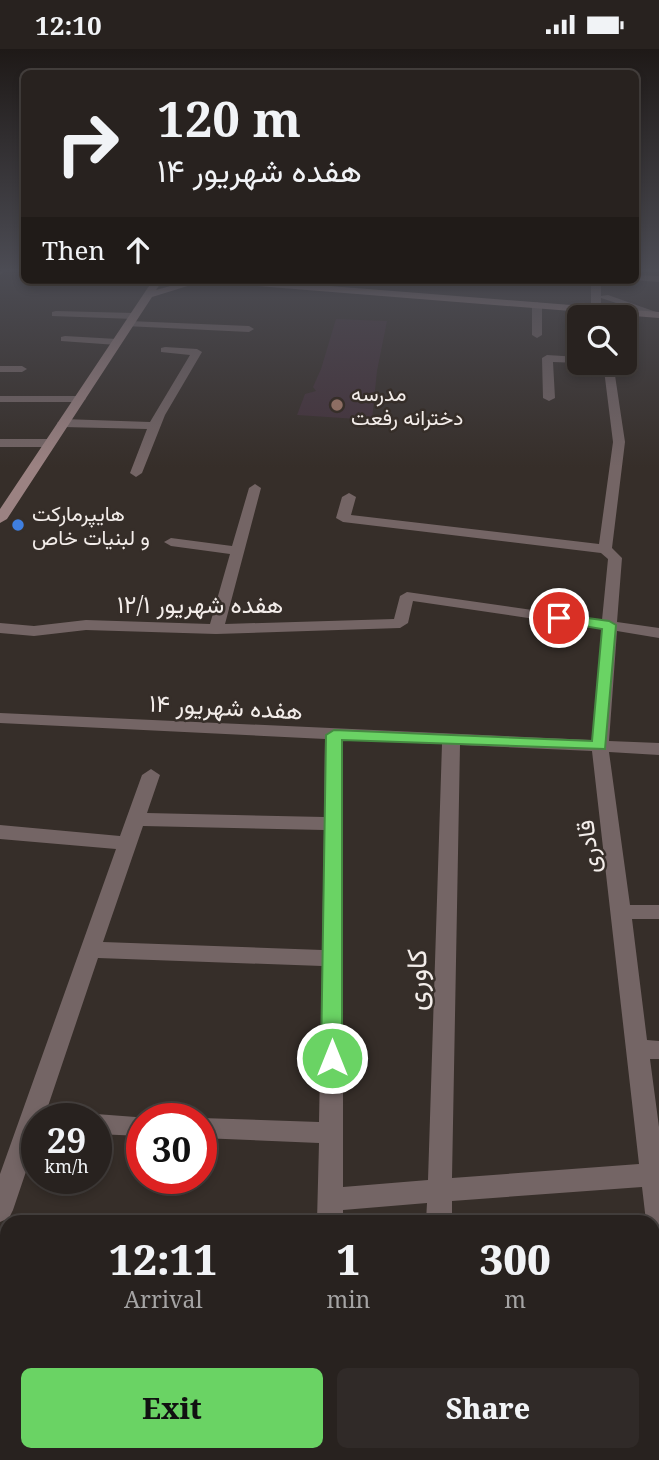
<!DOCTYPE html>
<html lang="en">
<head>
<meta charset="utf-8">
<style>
  :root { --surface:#28221f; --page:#302a28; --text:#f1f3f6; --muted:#a5a4a4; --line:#443f3d; --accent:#6ad364 }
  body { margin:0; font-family:"Noto Serif",Vazirmatn,serif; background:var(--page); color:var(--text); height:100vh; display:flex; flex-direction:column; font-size:26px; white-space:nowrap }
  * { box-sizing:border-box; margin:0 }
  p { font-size:23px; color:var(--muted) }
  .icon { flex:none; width:38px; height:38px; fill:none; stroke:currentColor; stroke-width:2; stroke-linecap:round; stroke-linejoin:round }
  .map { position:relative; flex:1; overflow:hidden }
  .details { position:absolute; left:0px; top:1166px; width:660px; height:247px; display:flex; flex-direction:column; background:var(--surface); border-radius:21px 21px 0 0; box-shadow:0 4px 10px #0003,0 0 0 2px var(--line) }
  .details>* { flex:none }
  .guide { position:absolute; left:21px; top:21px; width:618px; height:214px; border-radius:10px; box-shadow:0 4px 10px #0003,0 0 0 2px var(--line); background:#28221f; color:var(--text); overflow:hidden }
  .buttons { position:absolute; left:567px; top:256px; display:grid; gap:14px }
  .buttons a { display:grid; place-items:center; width:70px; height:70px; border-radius:10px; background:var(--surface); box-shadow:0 4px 10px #0003,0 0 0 2px var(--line); font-size:35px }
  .speed { position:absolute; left:21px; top:1054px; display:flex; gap:14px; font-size:35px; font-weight:700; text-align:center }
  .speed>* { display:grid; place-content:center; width:91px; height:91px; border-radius:50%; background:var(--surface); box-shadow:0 4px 10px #0003,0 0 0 2px var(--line); line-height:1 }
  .speed small { font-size:18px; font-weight:400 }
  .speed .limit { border:10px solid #d22; background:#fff; color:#111 }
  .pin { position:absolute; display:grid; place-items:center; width:60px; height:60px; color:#fff; margin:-30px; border:4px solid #fff; border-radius:50%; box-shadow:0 2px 7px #0007 }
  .me { position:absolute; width:77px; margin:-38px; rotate:0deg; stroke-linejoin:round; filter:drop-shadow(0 0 5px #0008) }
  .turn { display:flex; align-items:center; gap:24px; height:147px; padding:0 21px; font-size:32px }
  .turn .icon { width:91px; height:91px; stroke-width:2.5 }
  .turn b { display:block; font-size:49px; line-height:60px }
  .then { display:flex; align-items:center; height:66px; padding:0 21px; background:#0003; gap:14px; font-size:26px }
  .eta { display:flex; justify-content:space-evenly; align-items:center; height:119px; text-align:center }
  .eta b { font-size:42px; font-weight:800; line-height:49px }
  .action { display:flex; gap:14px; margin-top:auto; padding:14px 21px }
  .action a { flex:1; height:80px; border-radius:10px; background:var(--accent); color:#111; font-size:28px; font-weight:800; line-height:80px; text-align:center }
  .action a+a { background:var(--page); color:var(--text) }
  .status { display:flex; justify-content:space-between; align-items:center; height:49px; padding:0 35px; background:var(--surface); direction:ltr }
  .status svg { height:19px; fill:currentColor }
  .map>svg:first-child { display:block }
  .education { fill:#43313a }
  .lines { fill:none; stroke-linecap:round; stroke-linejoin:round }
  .street { fill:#746565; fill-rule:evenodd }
  .secondary { fill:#9b8282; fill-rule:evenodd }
  .route { fill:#6ad364; stroke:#458941; stroke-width:2 }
  .education-dot { fill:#8d6e63; stroke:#362e29; stroke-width:2.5 }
  .shop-dot { fill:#3f7fe0; stroke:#362e29; stroke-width:2.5 }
  .labels { text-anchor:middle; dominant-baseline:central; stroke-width:5; stroke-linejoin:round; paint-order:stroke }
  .far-poi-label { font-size:21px; fill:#f3edea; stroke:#362e29; text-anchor:start }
  .street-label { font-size:24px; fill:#f3edea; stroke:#362e29 }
  .near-street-label { font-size:28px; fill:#f3edea; stroke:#362e29 }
</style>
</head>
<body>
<div class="status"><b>12:10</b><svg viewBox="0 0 49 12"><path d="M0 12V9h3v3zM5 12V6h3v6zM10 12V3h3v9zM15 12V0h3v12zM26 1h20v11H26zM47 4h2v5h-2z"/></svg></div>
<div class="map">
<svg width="659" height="1411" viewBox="0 0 659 1411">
  <rect width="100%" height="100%" fill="#362e29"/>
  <!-- education -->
  <polygon class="education" points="336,270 387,272 377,322 372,371 297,366 305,345 316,342 313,338 321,320"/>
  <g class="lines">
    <!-- street -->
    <g class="street">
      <polygon points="0,220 8,220 0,226"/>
      <polygon points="635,226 659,227 659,233 632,231 635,231"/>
      <polygon points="591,231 601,231 601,247 608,246 659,264 659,268 601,249 601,256 606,261 607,268 597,268 591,257"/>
      <polygon points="537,253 542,256 542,286 537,289 532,286 532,256"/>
      <polygon points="56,262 134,264 139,267 134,270 52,267 52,263"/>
      <polygon points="129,272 249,277 254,280 249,283 125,277 124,275"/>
      <polygon points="65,287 117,290 122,293 117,296 61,292 61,288"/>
      <polygon points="165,298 197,300 202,303 165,366 142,424 136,428 130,424 147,380 63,378 57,374 63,370 150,373 190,306 161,303 161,299"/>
      <polygon points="547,306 579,308 579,313 583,313 579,314 553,313 555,349 549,352 543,349 542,309"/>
      <path d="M603,313H613L625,393L612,499L622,509L617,573L659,579V589L617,582L609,692L659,694V706L609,703L630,856H659V870H632L647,991L659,992V1010H650L659,1078V1187L653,1185V1172H646L642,1138L452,1152V1172H426L427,1154L343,1161V1172H317L319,1094L201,1089V1069H199H201L319,1073L322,917L98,909L44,1069H37V1090L13,1161L9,1169L0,1173V1125L116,800L0,790V776L120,787L142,726L151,720L160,726L147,764L324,768L325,690L0,674V664L592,691L602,580L413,552L408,574L400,579L216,585L86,581L34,587L0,584V574L34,577L86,571L210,575L230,505L171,497L164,493L171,489L232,497L249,439L255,435L261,439L225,575L394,570L400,547L407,543L602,571L608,510L601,504L343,473L336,469L342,448L349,444L356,448L351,466L599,495L613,393ZM343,691L442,695L428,1131L343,1138ZM460,696L592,702L639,1115L452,1129ZM143,777L324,781L322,901L103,893Z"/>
      <polygon points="0,317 22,317 27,320 22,323 0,323"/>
      <polygon points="0,347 80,347 86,350 80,353 0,353"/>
      <polygon points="0,390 50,390 56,394 50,398 0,398"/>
      <polygon points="96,1065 149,1069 142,1069 142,1087 96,1085 96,1069 87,1069"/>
      <polygon points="0,1335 7,1336 7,1364 0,1363"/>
      <polygon points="7,1391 7,1405 24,1405 22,1411 0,1411 0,1394"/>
      <polygon points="483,1405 561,1405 564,1411 486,1411"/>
    </g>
    <!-- secondary -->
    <g class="secondary">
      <polygon points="153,231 163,231 156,241 191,231 207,231 152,248 7,470 0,474 0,460"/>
      <polygon points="213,231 254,231 659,263 659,269 218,234"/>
    </g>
  </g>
  <!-- sky -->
  <linearGradient id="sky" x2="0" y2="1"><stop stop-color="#1e1917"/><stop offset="0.53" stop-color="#4c4c54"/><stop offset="1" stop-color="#4c4c54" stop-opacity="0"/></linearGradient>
  <rect width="659" height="418" fill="url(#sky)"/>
  <!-- route -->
  <polygon class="route" points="559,565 609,572 616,576 605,700 342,691 342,1009 339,1015 332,1018 324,1015 321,1009 326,686 334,681 592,692 602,580 554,572 554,566"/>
  <!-- markers -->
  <circle class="education-dot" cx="337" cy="356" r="7"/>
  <circle class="shop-dot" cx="18" cy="476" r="7"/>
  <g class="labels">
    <!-- far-poi labels -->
    <g class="far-poi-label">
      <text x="351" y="344">مدرسه<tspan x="351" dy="24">دخترانه رفعت</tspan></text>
      <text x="32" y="464">هایپرمارکت<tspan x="32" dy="24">و لبنیات خاص</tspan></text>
    </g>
    <!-- street labels -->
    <g class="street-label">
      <text x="200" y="554">هفده شهریور ۱۲/۱</text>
      <text transform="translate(226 657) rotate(3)">هفده شهریور ۱۴</text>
      <text transform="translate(587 798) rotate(-97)">قادری</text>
    </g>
    <!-- near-street labels -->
    <g class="near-street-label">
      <text transform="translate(415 931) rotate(-89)">کاوری</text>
    </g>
  </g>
</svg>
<div class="buttons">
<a><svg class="icon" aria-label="search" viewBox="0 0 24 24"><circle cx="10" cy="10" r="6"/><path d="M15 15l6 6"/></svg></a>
</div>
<div class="speed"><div>29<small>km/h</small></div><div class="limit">30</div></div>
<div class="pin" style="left:559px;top:569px;background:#d93025"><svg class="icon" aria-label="arrive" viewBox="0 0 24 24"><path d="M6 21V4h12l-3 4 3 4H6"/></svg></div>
<svg class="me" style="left:332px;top:1009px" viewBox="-20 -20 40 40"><circle r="17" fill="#6ad364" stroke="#fff" stroke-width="3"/><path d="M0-11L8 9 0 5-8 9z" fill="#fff"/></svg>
<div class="guide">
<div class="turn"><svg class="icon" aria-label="right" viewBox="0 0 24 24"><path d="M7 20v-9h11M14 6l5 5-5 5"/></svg><div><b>120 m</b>هفده شهریور ۱۴</div></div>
<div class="then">Then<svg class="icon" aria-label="ahead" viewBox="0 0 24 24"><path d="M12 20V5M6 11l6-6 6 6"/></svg></div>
</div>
<section class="details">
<div class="eta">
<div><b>12:11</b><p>Arrival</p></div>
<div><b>1</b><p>min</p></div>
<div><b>300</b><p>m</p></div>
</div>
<div class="action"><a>Exit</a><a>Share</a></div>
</section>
</div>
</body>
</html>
